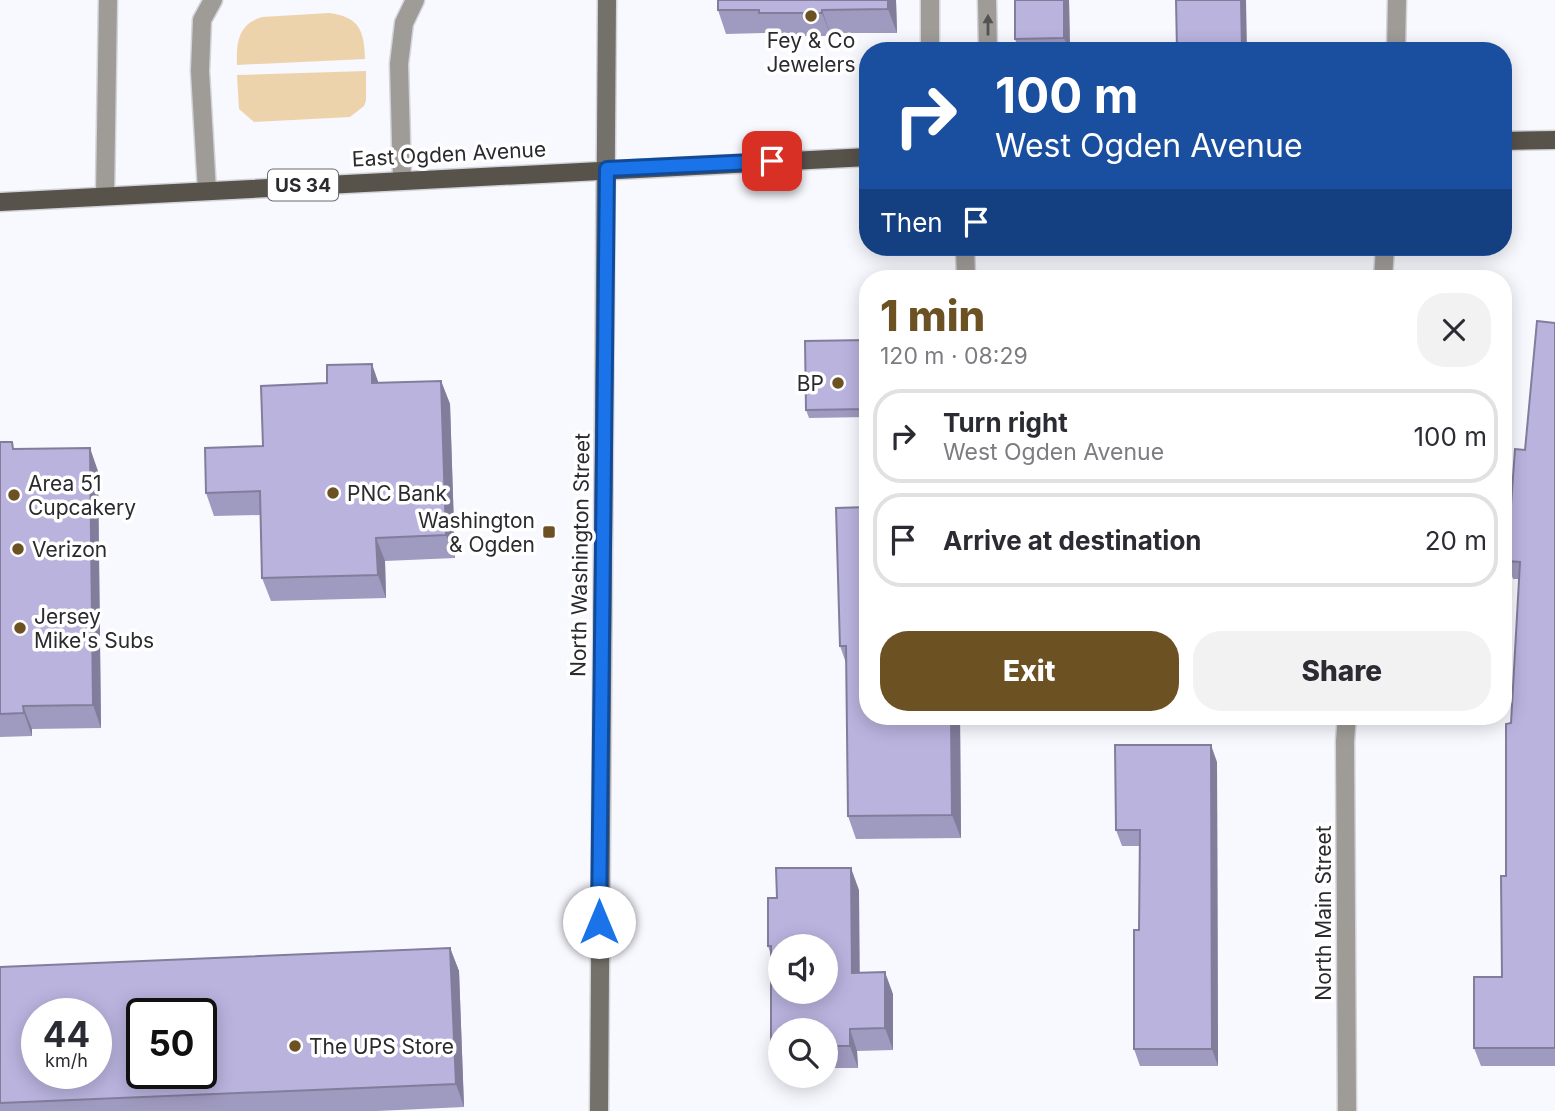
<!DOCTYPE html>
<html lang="en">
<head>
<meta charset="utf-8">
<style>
  :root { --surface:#fff; --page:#f2f2f3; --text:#2b2b33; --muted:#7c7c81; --line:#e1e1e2; --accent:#6c5123 }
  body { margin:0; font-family:Inter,sans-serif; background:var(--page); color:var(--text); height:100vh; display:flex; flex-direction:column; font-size:26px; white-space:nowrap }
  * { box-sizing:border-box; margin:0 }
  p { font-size:23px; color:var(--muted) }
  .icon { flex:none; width:38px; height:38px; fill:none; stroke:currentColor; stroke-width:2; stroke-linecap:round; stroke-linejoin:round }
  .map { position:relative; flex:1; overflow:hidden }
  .drawer { position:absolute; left:859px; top:270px; width:653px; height:455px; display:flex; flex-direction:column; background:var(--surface); border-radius:28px; box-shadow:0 4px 18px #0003 }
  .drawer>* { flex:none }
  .hud { position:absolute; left:859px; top:42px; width:653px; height:214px; border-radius:28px; box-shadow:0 4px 18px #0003; background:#1a4fa0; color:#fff; overflow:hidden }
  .tools { position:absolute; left:768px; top:934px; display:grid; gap:14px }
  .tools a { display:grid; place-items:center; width:70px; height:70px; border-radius:50%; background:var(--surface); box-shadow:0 4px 18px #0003; font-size:35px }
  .speed { position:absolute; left:21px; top:998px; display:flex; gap:14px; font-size:35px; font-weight:700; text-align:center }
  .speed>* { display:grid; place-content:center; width:91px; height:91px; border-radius:50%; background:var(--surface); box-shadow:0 4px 18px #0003; line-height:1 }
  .speed small { font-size:18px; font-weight:400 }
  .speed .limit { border:4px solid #111; border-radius:10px; background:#fff; color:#111 }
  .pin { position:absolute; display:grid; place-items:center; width:60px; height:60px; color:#fff; margin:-30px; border-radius:14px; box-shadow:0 4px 10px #0006 }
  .me { position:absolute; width:77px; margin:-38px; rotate:0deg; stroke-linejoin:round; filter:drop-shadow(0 0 5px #0008) }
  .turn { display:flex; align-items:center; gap:24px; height:147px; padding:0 21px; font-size:32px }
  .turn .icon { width:91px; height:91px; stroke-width:2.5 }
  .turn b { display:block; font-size:49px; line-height:60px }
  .then { display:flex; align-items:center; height:66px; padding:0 21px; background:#0003; gap:14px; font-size:26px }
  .round { display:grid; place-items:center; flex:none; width:74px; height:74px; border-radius:28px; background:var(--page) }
  .head { display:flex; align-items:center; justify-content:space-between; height:119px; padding:0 21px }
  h1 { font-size:42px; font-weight:800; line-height:52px; color:var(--accent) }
  .primary-button { display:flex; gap:14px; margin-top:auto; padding:14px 21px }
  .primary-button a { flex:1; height:80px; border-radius:28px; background:var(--accent); color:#fff; font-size:28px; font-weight:800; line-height:80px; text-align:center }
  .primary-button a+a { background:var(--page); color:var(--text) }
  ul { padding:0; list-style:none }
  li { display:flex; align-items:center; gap:21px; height:94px; margin:0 14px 10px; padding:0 7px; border:4px solid var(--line); border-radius:28px }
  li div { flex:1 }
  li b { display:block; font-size:26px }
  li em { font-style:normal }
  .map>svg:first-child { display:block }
  .green { fill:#edd3ac }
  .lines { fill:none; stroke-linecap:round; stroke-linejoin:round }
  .lane-casing { stroke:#d3d3da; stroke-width:21 }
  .street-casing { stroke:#d3d3da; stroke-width:21 }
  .secondary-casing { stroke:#d3d3da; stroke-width:21 }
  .primary-casing { stroke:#d3d3da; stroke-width:21 }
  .lane { stroke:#9f9c98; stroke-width:18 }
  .street { stroke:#9f9c98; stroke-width:18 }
  .secondary { stroke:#74706a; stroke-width:18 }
  .primary { stroke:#57524a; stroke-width:18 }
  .wall { fill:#9f9abf }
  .shaded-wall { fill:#827d9b }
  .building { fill:#b9b3de; stroke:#827d9b; stroke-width:2; fill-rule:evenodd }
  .oneway { fill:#545354 }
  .route-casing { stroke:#114b97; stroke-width:18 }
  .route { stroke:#1a73e8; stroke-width:12 }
  .poi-dot { fill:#6c5123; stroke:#fff; stroke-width:2.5 }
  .labels { text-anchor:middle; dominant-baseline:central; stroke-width:7; stroke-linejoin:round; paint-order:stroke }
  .shield { fill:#fff; stroke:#6b6b6d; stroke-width:2 }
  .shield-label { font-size:19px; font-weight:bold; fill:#2b2b2f }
  .poi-label { font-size:21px; fill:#2b2b2f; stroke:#fff; text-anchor:start }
  .street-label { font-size:21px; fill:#2b2b2f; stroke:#fff }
</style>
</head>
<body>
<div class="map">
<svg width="1555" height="1111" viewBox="0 0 1555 1111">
  <rect width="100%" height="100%" fill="#f8f8ff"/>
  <!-- green -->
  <g class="green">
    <path d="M329,13C360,17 364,31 365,59L237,65C236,43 238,24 262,17Z"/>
    <polygon points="366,71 366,101 364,106 350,117 254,122 239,109 237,75"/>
  </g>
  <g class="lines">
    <!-- lane casing -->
    <g class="lane-casing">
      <g id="lane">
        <polyline points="987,0 988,51"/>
        <polyline points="930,51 930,0"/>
        <polyline points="402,180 399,64 404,23 415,0"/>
        <polyline points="207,191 200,71 202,20 213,0"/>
        <polyline points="105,196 108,0"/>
        <polyline points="965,247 966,278"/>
      </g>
    </g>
    <!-- street casing -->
    <g class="street-casing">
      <g id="street">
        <polyline points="1396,51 1397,0"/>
        <polyline points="1383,278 1385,247"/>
        <polyline points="1347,1111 1345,741 1347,716"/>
      </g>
    </g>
    <!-- secondary casing -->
    <g class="secondary-casing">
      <polyline id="secondary" points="599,1111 607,0"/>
    </g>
    <!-- primary casing -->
    <g class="primary-casing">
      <g id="primary">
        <polyline points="1503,141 1555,140"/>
        <polyline points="0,202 868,157"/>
      </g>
    </g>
    <!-- lane -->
    <use href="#lane" class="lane"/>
    <!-- street -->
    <use href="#street" class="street"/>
    <!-- secondary -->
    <use href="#secondary" class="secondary"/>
    <!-- primary -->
    <use href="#primary" class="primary"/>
  </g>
  <!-- wall -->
  <g class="wall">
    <polygon points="718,0 896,0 897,33 830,33 831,36 767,36 766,33 726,34 718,10"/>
    <polygon points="1015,0 1069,0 1070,51 1019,51 1015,39"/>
    <polygon points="1555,323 1555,1066 1481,1066 1474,1048 1502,977 1511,723 1519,579 1513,579 1507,561"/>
    <polygon points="868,340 868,417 809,418 806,410"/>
    <polygon points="441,381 450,404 455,558 385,561 386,598 271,601 262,578 260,515 214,516 206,493 263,446 379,383"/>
    <polygon points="0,442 15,449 98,471 101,728 32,729 32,736 0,737"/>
    <polygon points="836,508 960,716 961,838 856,839 848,816 846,663 840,646"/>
    <polygon points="1217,762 1218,1066 1140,1066 1134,1049 1139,930 1140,846 1122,846 1116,830"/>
    <polygon points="859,890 859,972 893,994 893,1050 857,1051 858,1068 826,1068 826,1031 780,1031 780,1068 779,1068 771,1046 771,955 768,946 777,898"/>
    <polygon points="450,948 459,971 464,1107 377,1111 0,1111 0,967"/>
  </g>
  <!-- shaded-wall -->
  <g class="shaded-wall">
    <polygon points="888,0 896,0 897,33 888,9"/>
    <polygon points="1064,0 1069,0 1070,51 1064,38"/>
    <polygon points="1241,0 1246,0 1247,51 1242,51"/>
    <polygon points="822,10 830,33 831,36 822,13"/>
    <polygon points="372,364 380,387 372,383"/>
    <polygon points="441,381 450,404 455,558 446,535"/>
    <polygon points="90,448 98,471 101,728 93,705"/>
    <polygon points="376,538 385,561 386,598 378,575"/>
    <polygon points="23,706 32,729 32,736 24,713"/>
    <polygon points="951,716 960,716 961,838 952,815"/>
    <polygon points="1211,745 1217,762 1218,1066 1212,1049"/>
    <polygon points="851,868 859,890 860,994 852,973"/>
    <polygon points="450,948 459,971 464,1107 456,1084"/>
    <polygon points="885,972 893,994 893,1050 885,1028"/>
    <polygon points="850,1029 857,1051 858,1068 850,1046"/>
  </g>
  <!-- building -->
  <g class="building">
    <polygon points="718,0 888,0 888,9 822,10 822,13 759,13 759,10 718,10"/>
    <polygon points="1015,0 1064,0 1064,38 1015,39"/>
    <polygon points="1176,0 1241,0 1242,50 1177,50"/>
    <polygon points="1537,321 1555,323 1555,1048 1474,1048 1474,977 1502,977 1501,876 1506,876 1506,724 1511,723 1520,562 1507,561 1515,449 1525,450"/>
    <polygon points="868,340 868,409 806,410 805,341"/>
    <polygon points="372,364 372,383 441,381 446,535 376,538 378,575 262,578 260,491 206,493 205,448 263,446 261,386 327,383 327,365"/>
    <polygon points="0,442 12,442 13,449 90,448 93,705 23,706 24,713 0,714"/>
    <polygon points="868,507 868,716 951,716 952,815 848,816 846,646 840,646 836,508"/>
    <polygon points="1115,745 1211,745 1212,1049 1134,1049 1134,930 1139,930 1140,830 1116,830"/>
    <path d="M776,868H851L852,973L885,972V1028L850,1029V1046H826V1031H780V1046H771V946H768V898H777ZM780,947H826V992H780Z"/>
    <path d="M450,948L456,1084L0,1103V967ZM37,1013H96V1073H37ZM142,1013H201V1073H142Z"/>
  </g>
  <!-- one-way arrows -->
  <defs><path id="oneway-solid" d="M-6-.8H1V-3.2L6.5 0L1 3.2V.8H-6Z" transform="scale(1.75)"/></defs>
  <use class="oneway" href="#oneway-solid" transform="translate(988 25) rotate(-90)"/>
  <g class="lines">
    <!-- route casing -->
    <g class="route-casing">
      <polyline id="route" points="599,922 607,169 772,161"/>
    </g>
    <!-- route -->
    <use href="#route" class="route"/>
  </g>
  <!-- markers -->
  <g class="poi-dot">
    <circle cx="811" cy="16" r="7"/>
    <circle cx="838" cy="383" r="7"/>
    <circle cx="333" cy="493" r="7"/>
    <circle cx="14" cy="495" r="7"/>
    <rect x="542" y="525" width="14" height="14" rx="3.5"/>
    <circle cx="18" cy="549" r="7"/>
    <circle cx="20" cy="628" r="7"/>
    <circle cx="295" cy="1046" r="7"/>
  </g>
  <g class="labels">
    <!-- shield labels -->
    <rect class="shield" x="268" y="169.5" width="70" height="31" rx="5"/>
    <g class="shield-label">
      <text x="303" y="185">US 34</text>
    </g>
    <!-- poi labels -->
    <g class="poi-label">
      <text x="811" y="40" text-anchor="middle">Fey &amp; Co<tspan x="811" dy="24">Jewelers</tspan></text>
      <text x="824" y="383" text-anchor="end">BP</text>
      <text x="28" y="483">Area 51<tspan x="28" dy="24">Cupcakery</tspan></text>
      <text x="347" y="493">PNC Bank</text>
      <text x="535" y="520" text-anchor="end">Washington<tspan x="535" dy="24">&amp; Ogden</tspan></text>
      <text x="32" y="549">Verizon</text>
      <text x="34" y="616">Jersey<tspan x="34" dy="24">Mike's Subs</tspan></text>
      <text x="309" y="1046">The UPS Store</text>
    </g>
    <!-- street labels -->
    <g class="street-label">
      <text transform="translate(449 154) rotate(-3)">East Ogden Avenue</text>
      <text transform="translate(580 555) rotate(-89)">North Washington Street</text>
      <text transform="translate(1323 913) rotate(-90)">North Main Street</text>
    </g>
  </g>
</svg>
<div class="tools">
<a><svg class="icon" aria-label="sound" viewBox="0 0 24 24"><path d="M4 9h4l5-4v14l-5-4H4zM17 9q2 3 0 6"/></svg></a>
<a><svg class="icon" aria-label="search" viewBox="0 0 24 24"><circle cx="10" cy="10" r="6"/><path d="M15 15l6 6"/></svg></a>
</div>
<div class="speed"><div>44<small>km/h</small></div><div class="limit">50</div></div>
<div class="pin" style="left:772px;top:161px;background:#d93025"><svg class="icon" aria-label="arrive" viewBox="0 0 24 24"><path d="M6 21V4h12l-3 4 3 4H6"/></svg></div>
<svg class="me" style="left:599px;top:922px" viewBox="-20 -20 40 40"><circle r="19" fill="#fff"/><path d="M0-13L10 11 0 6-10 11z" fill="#1a73e8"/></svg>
<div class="hud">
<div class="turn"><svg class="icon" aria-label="right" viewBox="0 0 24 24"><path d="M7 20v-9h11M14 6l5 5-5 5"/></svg><div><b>100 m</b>West Ogden Avenue</div></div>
<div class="then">Then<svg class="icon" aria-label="arrive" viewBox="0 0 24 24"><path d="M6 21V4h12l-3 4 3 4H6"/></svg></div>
</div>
<section class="drawer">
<div class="head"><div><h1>1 min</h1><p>120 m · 08:29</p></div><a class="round"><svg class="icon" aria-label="close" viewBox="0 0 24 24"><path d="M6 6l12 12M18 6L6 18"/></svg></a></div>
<ul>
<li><svg class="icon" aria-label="right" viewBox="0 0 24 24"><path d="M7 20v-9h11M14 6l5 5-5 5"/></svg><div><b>Turn right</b><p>West Ogden Avenue</p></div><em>100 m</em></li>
<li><svg class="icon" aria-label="arrive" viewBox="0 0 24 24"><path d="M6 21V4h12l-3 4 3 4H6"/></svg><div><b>Arrive at destination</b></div><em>20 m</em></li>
</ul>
<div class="primary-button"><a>Exit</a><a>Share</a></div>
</section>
</div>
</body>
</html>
